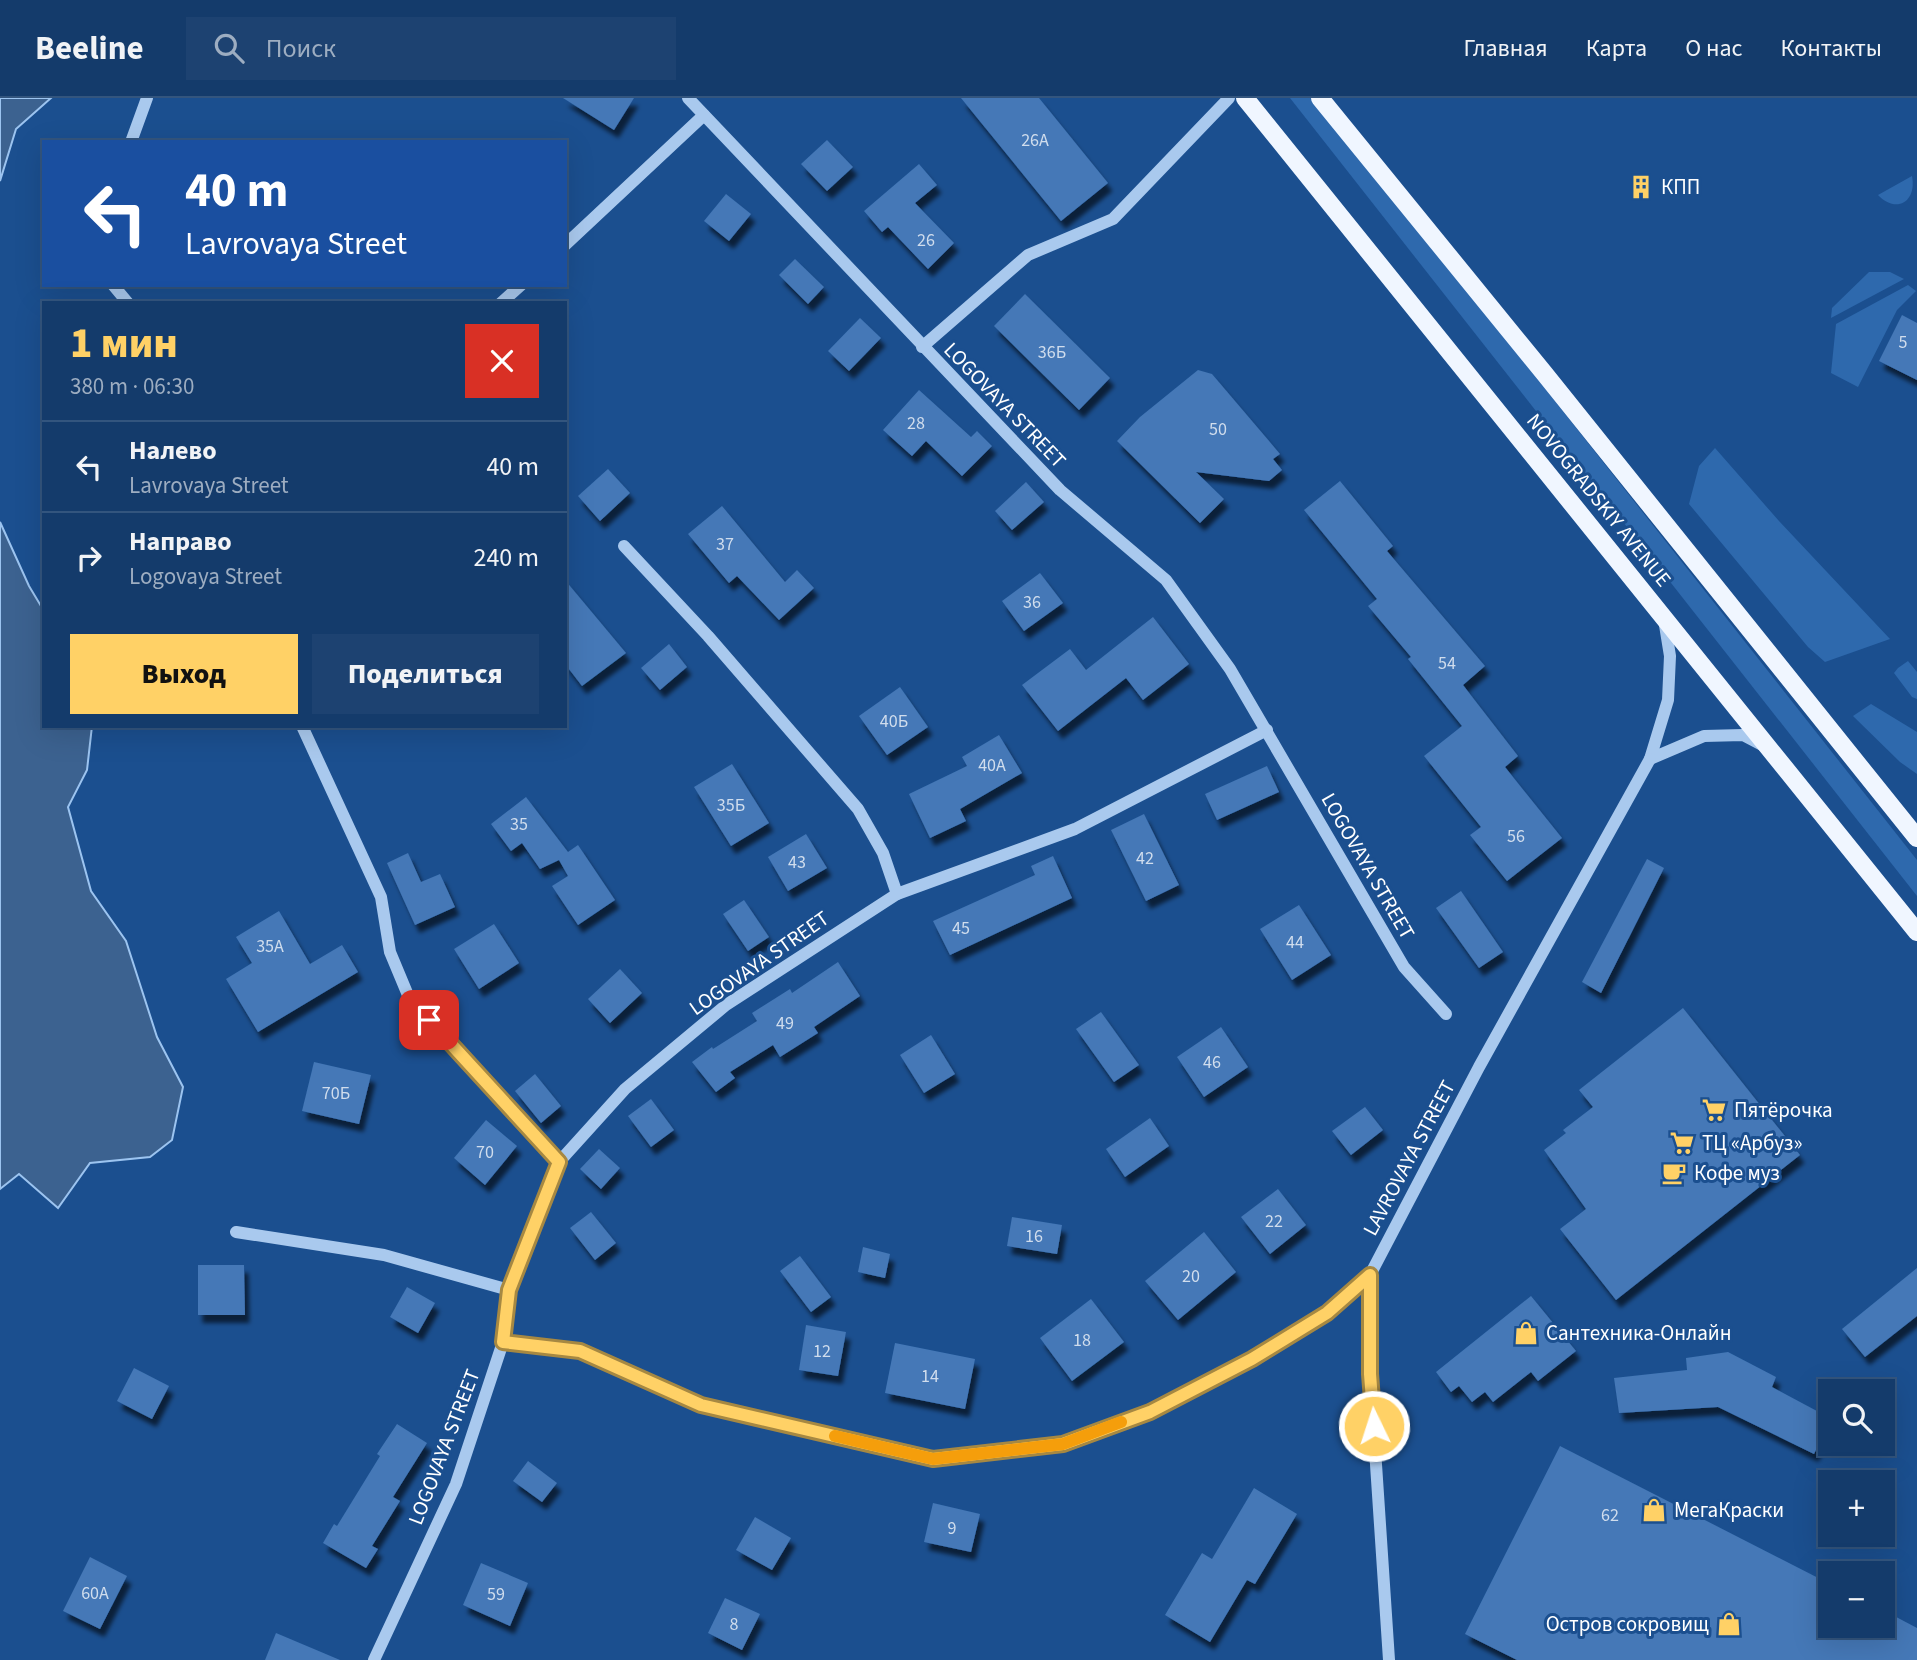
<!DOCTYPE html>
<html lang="ru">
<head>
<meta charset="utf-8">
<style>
  :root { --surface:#143b6b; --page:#1d4271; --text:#f1f3f6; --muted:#9dadc1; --line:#33557e; --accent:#ffd166 }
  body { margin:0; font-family:"Source Sans 3",sans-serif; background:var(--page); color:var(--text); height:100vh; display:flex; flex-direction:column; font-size:26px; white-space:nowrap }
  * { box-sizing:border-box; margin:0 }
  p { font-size:23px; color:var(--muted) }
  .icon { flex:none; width:38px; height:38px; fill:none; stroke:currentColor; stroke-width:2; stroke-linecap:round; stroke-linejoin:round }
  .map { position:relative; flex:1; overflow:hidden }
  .drawer { position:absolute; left:42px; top:203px; width:525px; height:427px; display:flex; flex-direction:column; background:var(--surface); border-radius:0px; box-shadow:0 7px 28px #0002,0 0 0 2px var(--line) }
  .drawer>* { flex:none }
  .top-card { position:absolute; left:42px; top:42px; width:525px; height:147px; border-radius:0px; box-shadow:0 7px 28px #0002,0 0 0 2px var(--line); background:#1a4fa0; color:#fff; overflow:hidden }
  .fabs { position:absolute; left:1818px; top:1281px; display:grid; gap:14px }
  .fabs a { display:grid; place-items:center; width:77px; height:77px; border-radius:0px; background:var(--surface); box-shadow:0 7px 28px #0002,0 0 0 2px var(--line); font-size:35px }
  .pin { position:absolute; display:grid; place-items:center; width:60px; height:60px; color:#fff; margin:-30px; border-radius:14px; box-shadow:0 4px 10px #0006 }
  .me { position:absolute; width:77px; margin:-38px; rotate:356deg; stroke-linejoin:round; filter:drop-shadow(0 0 5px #0008) }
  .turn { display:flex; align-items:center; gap:24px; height:147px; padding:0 28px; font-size:32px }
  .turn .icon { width:91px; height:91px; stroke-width:2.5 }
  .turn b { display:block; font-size:49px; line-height:60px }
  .round { display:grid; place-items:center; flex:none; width:74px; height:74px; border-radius:0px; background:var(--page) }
  .overview { display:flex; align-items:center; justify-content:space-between; height:119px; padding:0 28px }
  h1 { font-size:42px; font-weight:800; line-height:52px; color:var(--accent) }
  .button { display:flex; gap:14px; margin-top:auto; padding:14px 28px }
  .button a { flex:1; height:80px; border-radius:0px; background:var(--accent); color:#111; font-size:28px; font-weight:800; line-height:80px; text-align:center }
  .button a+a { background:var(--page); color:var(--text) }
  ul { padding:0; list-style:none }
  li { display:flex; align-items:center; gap:21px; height:91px; padding:0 28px; border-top:2px solid var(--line) }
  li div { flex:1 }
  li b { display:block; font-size:26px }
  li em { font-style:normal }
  header { display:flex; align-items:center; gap:42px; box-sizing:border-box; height:98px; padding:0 35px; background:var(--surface); border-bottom:2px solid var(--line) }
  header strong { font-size:33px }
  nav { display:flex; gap:38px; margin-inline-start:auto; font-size:24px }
  .search { width:490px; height:63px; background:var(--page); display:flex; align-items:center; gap:18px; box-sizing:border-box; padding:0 24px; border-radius:0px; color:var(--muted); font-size:26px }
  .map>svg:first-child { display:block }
  .green { fill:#2e69ad }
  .water { fill:#3c6290; stroke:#9cc4f0; stroke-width:2 }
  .building { fill:#4478b7; filter:url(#shadow) }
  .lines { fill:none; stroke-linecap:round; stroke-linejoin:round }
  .minor { stroke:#a9c9ee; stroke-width:12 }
  .major { stroke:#f0f6ff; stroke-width:18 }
  .route-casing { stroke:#a68842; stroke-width:18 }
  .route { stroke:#ffd166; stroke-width:12 }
  .slow { stroke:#f59e0b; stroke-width:12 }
  .labels { text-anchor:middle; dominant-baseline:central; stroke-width:6; stroke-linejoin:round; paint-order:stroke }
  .number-label { font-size:18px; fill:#d0dded }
  .poi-label { font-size:21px; fill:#fff; stroke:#1b4f8f; text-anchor:start }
  .street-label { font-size:21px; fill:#fff; stroke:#1b4f8f }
</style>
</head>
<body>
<header>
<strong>Beeline</strong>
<div class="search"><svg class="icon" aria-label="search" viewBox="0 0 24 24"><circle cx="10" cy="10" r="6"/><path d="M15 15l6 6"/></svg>Поиск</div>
<nav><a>Главная</a><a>Карта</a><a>О нас</a><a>Контакты</a></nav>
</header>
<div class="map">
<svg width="1917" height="1562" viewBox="0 0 1917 1562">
  <defs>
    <filter id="shadow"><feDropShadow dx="4.5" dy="8" stdDeviation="2" flood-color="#0009"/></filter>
  </defs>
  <rect width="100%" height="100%" fill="#1b4f8f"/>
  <!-- green -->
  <g class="green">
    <polygon points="1290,0 1316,0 1917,762 1917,798"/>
    <path d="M1912,78C1917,104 1896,116 1878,97Z"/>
    <polygon points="1869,174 1890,174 1904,181 1831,220 1832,210"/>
    <polygon points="1908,187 1916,193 1897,212 1858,289 1831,275 1836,226"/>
    <polygon points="1715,350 1779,423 1890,541 1825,564 1808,549 1689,406 1699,368"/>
    <polygon points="1908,563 1917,574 1917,601 1912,599 1894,575 1898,570"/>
    <polygon points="1871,606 1917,634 1917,676 1900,664 1853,618"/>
  </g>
  <!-- water -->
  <g class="water">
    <polygon points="0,0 51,0 16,31 0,83"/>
    <polygon points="0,424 29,488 44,513 44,628 92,628 87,672 68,709 91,793 126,843 157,939 183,989 172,1042 150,1059 90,1065 58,1110 19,1076 0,1091"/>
  </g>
  <!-- building -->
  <g class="building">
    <polygon points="563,0 634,0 614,32"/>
    <polygon points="961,0 1039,0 1108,85 1061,123"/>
    <polygon points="827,42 853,69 827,93 801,66"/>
    <polygon points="919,66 937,87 915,105 954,145 928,171 888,129 882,134 864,113"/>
    <polygon points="726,96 751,116 729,143 704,123"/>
    <polygon points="795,161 824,189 808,206 779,177"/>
    <polygon points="1025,196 1110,280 1079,312 994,228"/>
    <polygon points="1902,217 1917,225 1917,282 1879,263"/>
    <polygon points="860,220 881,240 849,273 828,253"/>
    <polygon points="1198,272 1212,276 1280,356 1273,361 1282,372 1269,383 1196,374 1224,401 1200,425 1117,343 1140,319"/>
    <polygon points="919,292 971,339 977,333 992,348 962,378 926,343 912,358 883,332"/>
    <polygon points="608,371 630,395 600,423 578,398"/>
    <polygon points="1340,383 1393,448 1387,453 1485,568 1463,587 1518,658 1505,669 1562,740 1507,783 1470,737 1481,729 1424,658 1462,628 1408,561 1411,559 1368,508 1377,501 1304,412"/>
    <polygon points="1026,384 1044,404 1012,432 995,413"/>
    <polygon points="722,408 785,484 797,472 814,490 779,522 737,478 729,485 688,436"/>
    <polygon points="1040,475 1063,505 1024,533 1002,503"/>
    <polygon points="565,482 626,555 582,588 565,566"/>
    <polygon points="1153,519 1189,566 1143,602 1126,580 1058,633 1022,587 1070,551 1086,572"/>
    <polygon points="669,546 687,569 660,592 641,570"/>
    <polygon points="900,589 928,629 887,657 859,618"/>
    <polygon points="999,637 1022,675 960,711 966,723 930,740 909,696 967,668 962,659"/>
    <polygon points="732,666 769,725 731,748 694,689"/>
    <polygon points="1267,668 1279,694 1217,722 1205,696"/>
    <polygon points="526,699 568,754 578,747 615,802 578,827 552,788 568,778 559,762 540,771 522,745 511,753 491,726"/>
    <polygon points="1144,716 1179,787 1146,803 1111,732"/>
    <polygon points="806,736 827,770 788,793 768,759"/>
    <polygon points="408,755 421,784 440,776 455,809 415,827 387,765"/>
    <polygon points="1053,758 1072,800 950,857 933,823 1035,777 1031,768"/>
    <polygon points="1647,761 1664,770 1601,895 1582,884"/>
    <polygon points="1461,793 1503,854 1479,870 1436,810"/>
    <polygon points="744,802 769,839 748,853 723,816"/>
    <polygon points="1299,807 1331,857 1292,882 1260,831"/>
    <polygon points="279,813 310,866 342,847 358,874 258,934 226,881 252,865 236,839"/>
    <polygon points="494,826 519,865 479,891 454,851"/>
    <polygon points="838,864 860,898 814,929 818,935 780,959 773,947 730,974 735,980 716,994 692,964 712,949 713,951 757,923 752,915 790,891 792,895"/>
    <polygon points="620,871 642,895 610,925 588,901"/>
    <polygon points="1683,910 1800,1057 1616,1202 1560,1131 1586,1111 1544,1052 1566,1035 1563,1032 1593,1009 1579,992"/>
    <polygon points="1101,914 1139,967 1114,984 1076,931"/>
    <polygon points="1221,929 1248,969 1204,999 1177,959"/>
    <polygon points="931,937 955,976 924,995 900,957"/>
    <polygon points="314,964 371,977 359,1026 302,1013"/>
    <polygon points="535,976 561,1008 541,1025 515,993"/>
    <polygon points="651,1001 674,1032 651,1049 628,1018"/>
    <polygon points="1365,1009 1383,1032 1351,1057 1332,1033"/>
    <polygon points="1150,1020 1169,1048 1125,1079 1106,1051"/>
    <polygon points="486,1022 517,1048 485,1087 454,1060"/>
    <polygon points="599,1051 620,1070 601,1091 580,1071"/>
    <polygon points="1278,1091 1306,1127 1270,1156 1241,1119"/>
    <polygon points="591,1114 616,1145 595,1162 570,1130"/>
    <polygon points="1012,1119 1062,1127 1057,1156 1007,1148"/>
    <polygon points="1204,1134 1236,1174 1178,1222 1145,1183"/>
    <polygon points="863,1149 890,1156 885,1180 858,1174"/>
    <polygon points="800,1158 831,1199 811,1214 780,1173"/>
    <polygon points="198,1167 244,1167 245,1217 198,1217"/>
    <polygon points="1917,1170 1917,1218 1865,1259 1842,1231"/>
    <polygon points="407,1189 435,1205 418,1235 390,1219"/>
    <polygon points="1531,1198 1576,1253 1538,1283 1531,1274 1493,1304 1485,1294 1472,1304 1459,1288 1451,1294 1436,1274"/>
    <polygon points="1091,1201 1124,1244 1072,1283 1040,1240"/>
    <polygon points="806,1227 846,1234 838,1278 799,1272"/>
    <polygon points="895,1245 975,1261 965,1311 885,1295"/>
    <polygon points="1728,1254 1776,1279 1772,1289 1830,1320 1830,1324 1814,1356 1718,1309 1619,1315 1614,1280 1687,1272 1686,1260"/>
    <polygon points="134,1270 169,1288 152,1321 117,1303"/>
    <polygon points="397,1326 427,1345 393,1399 400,1403 372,1448 378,1451 366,1470 323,1445 334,1426 337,1428 380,1358 377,1356"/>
    <polygon points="1560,1348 1830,1486 1830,1528 1883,1528 1883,1512 1917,1530 1917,1562 1517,1562 1465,1536"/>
    <polygon points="528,1363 557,1385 542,1404 513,1383"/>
    <polygon points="1254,1390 1297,1416 1255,1486 1247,1482 1210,1544 1165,1517 1202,1455 1212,1461"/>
    <polygon points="933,1405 980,1416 971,1454 924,1444"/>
    <polygon points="755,1419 791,1440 772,1472 736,1452"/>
    <polygon points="90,1459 127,1478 100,1531 63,1513"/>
    <polygon points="481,1465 528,1485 510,1528 463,1507"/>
    <polygon points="725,1500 760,1516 742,1552 708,1535"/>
    <polygon points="276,1535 340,1562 265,1562"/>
  </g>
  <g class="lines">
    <!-- minor -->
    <g class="minor">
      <polyline points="688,0 1060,392 1166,482 1230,571 1404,869 1446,916"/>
      <polyline points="131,44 147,0"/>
      <polyline points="565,147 704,17"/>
      <polyline points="113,187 128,205"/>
      <polyline points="501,205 521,187"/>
      <polyline points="922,249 1028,157 1113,121 1229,0"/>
      <polyline points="624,448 708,538 858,711 883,755 897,796"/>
      <polyline points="1664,521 1670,558 1668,602 1650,661 1704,638 1743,637 1764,648"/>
      <polyline points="302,628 381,799 390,854 410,902 559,1064"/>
      <polyline points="236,1134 384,1157 509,1192"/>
      <polyline points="1370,1177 1370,1276 1389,1562"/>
      <polyline points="503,1244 580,1253 701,1307 933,1361 1063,1346 1150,1314 1252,1260 1327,1215 1370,1177 1479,969 1650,661"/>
      <polyline points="374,1562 456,1386 503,1244 509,1192 559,1064 625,991 726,907 897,796 1075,731 1267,632"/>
    </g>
    <!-- major -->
    <g class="major">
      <polyline points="1245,0 1917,834"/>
      <polyline points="1320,0 1544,275 1917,740"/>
    </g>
  </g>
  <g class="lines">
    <!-- route casing -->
    <g class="route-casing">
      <polyline id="route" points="429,922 559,1064 509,1192 503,1244 580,1253 701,1307 933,1361 1063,1346 1150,1314 1252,1261 1327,1215 1370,1177 1370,1276 1374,1328"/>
    </g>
    <!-- route -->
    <use href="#route" class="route"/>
    <!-- slow -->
    <polyline class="slow" points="835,1338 933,1361 1063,1346 1121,1324"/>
  </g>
  <!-- icons -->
  <defs>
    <g id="building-bare" transform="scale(1.89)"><path d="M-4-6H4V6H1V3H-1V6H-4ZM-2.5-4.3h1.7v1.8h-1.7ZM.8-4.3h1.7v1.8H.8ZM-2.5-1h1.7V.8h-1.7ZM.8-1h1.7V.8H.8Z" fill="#ffd166" stroke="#1b4f8f" stroke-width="2.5" paint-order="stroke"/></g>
    <g id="supermarket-bare" transform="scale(1.89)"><path d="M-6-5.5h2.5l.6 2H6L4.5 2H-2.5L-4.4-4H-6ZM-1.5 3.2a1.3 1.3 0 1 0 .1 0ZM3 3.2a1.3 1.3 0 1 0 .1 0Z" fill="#ffd166" stroke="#1b4f8f" stroke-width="2.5" paint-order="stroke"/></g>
    <g id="cafe-bare" transform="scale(1.89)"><path d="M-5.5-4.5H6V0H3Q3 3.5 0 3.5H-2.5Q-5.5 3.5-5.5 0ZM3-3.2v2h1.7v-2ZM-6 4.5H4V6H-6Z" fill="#ffd166" stroke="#1b4f8f" stroke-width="2.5" paint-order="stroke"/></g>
    <g id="shop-bare" transform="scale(1.89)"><path d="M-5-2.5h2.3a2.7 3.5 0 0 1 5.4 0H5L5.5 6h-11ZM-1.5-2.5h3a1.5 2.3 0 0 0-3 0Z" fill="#ffd166" stroke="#1b4f8f" stroke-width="2.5" paint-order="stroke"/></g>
  </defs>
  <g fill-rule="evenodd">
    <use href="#building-bare" x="1641" y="89"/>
    <use href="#supermarket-bare" x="1714" y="1012"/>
    <use href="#supermarket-bare" x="1682" y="1045"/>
    <use href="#cafe-bare" x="1674" y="1075"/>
    <use href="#shop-bare" x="1526" y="1235"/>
    <use href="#shop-bare" x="1654" y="1412"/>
    <use href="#shop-bare" x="1729" y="1526"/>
  </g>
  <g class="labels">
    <!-- number labels -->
    <g class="number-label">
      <text x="1035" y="42">26А</text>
      <text x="926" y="142">26</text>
      <text x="1903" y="244">5</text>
      <text x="1052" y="254">36Б</text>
      <text x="916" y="325">28</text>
      <text x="1218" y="331">50</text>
      <text x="725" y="446">37</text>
      <text x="1032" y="504">36</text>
      <text x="1447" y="565">54</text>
      <text x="894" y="623">40Б</text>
      <text x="992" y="667">40А</text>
      <text x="731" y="707">35Б</text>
      <text x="519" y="726">35</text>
      <text x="1516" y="738">56</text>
      <text x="1145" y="760">42</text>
      <text x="797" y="764">43</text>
      <text x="961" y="830">45</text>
      <text x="1295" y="844">44</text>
      <text x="270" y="848">35А</text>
      <text x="785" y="925">49</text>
      <text x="1212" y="964">46</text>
      <text x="336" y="995">70Б</text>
      <text x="485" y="1054">70</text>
      <text x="1274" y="1123">22</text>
      <text x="1034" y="1138">16</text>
      <text x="1191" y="1178">20</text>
      <text x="1082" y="1242">18</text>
      <text x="822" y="1253">12</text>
      <text x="930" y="1278">14</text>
      <text x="1610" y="1417">62</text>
      <text x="952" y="1430">9</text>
      <text x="95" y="1495">60А</text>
      <text x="496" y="1496">59</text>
      <text x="734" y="1526">8</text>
    </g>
    <!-- poi labels -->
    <g class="poi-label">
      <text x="1661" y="89">КПП</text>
      <text x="1734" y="1012">Пятёрочка</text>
      <text x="1702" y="1045">ТЦ «Арбуз»</text>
      <text x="1694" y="1075">Кофе муз</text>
      <text x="1546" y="1235">Сантехника-Онлайн</text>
      <text x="1674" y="1412">МегаКраски</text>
      <text x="1709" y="1526" text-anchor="end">Остров сокровищ</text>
    </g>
    <!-- street labels -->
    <g class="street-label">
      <text transform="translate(1005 307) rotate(46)">LOGOVAYA STREET</text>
      <text transform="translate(1599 402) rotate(51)">NOVOGRADSKIY AVENUE</text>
      <text transform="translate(1368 768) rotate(60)">LOGOVAYA STREET</text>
      <text transform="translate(759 865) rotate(-35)">LOGOVAYA STREET</text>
      <text transform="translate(1409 1060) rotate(-62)">LAVROVAYA STREET</text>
      <text transform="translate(444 1349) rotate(-69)">LOGOVAYA STREET</text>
    </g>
  </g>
</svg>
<div class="fabs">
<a><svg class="icon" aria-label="search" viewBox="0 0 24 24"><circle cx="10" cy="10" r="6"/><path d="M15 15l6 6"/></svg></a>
<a>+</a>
<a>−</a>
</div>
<div class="pin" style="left:429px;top:922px;background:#d93025"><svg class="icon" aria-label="arrive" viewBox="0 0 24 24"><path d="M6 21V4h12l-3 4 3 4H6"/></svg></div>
<svg class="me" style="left:1374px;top:1328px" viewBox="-20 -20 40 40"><circle r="17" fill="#ffd166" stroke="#fff" stroke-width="3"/><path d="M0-11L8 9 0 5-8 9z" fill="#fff"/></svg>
<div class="top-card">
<div class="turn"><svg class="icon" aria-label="left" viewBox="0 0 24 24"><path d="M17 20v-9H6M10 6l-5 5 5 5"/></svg><div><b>40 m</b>Lavrovaya Street</div></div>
</div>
<section class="drawer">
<div class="overview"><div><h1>1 мин</h1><p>380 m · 06:30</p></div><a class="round" style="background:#d93025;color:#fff"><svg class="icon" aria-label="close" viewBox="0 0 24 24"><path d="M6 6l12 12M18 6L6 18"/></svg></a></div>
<ul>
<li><svg class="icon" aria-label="left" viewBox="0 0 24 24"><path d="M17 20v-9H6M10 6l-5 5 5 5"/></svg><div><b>Налево</b><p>Lavrovaya Street</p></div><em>40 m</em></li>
<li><svg class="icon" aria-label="right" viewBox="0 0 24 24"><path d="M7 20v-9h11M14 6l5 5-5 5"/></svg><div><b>Направо</b><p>Logovaya Street</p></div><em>240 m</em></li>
</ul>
<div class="button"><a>Выход</a><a>Поделиться</a></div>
</section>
</div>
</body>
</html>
